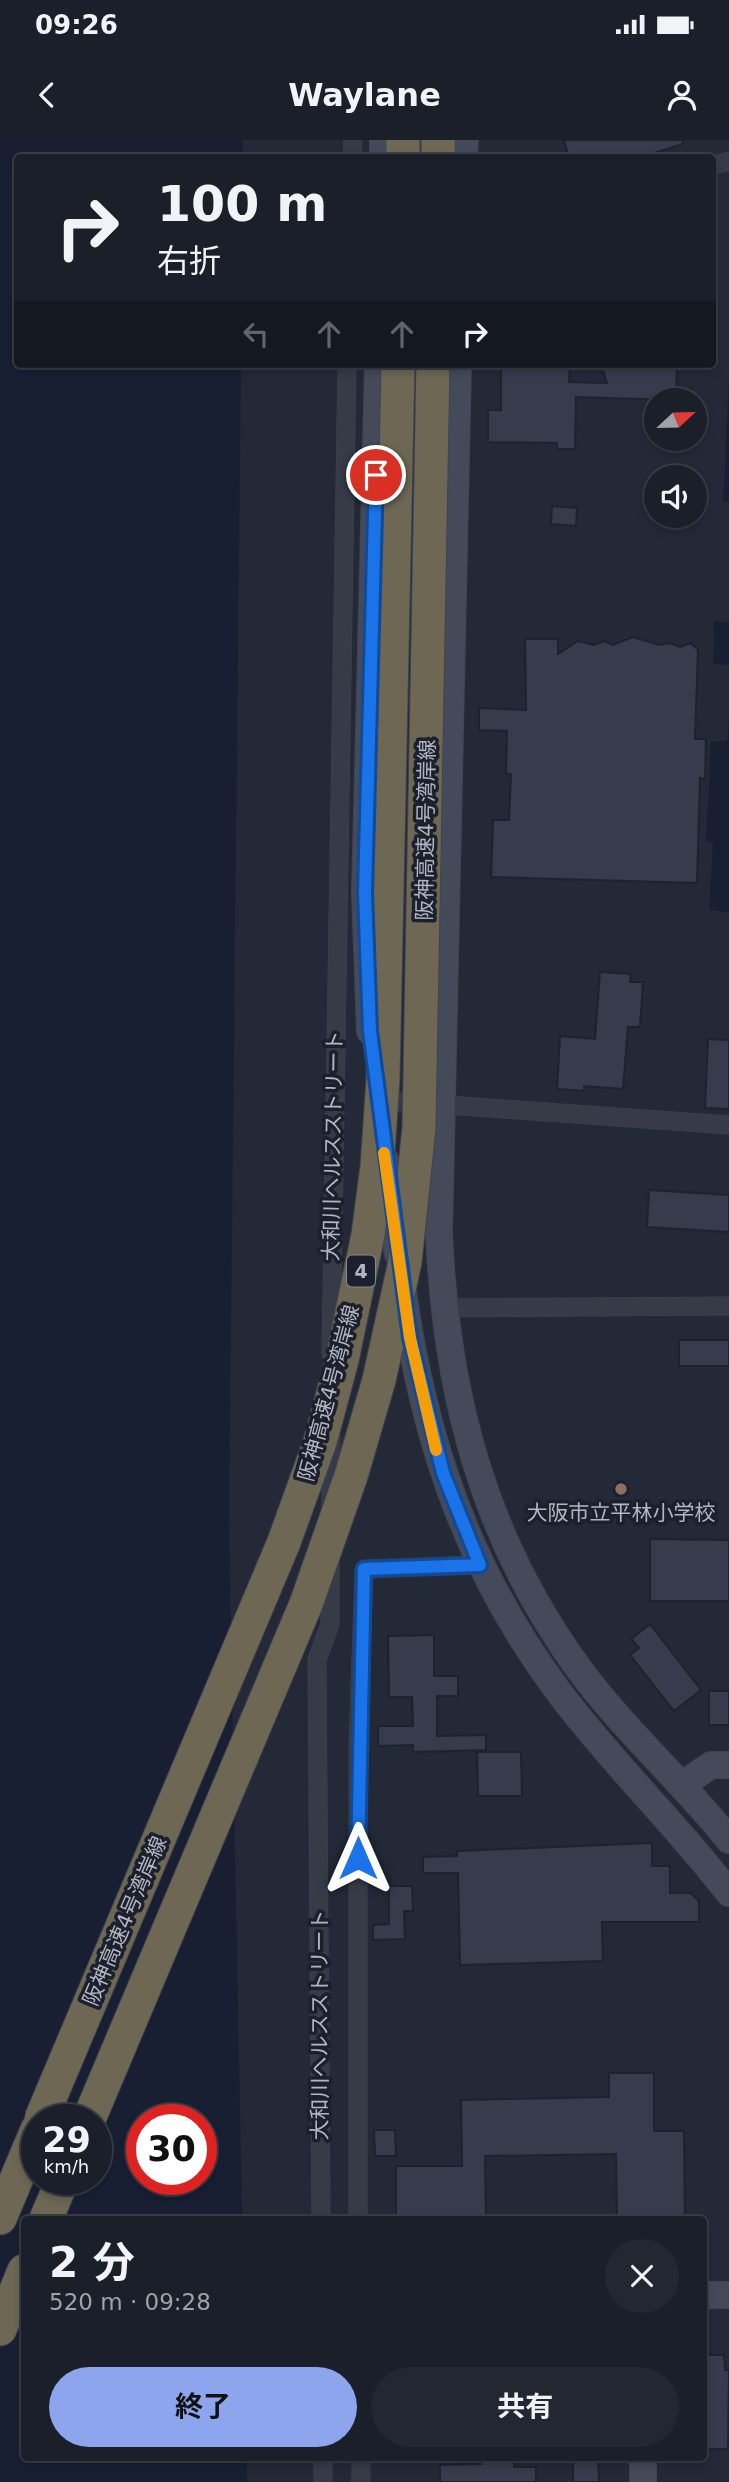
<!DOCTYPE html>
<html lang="ja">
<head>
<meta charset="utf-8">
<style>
  :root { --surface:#1a1f29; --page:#232731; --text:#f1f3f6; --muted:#9fa2a8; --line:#383d46; --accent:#8da5ed }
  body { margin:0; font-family:"DejaVu Sans","Noto Sans JP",sans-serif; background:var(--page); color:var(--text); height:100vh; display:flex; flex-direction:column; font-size:26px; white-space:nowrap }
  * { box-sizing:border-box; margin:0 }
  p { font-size:23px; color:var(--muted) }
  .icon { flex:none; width:38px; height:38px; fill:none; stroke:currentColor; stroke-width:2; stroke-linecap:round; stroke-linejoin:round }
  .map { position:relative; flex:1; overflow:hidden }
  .drawer { position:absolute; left:21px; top:2076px; width:686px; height:245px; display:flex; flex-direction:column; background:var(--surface); border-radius:7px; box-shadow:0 4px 10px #0003,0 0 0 2px var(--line) }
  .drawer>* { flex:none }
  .top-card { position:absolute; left:14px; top:14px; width:702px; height:214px; border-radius:7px; box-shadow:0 4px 10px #0003,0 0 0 2px var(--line); background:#1a1f29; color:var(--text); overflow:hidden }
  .needle { width:46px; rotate:68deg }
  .fabs { position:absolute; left:644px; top:248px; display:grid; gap:14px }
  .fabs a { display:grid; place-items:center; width:63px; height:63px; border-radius:50%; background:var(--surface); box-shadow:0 4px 10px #0003,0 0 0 2px var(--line); font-size:35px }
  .speed { position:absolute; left:21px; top:1964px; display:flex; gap:14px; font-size:35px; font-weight:700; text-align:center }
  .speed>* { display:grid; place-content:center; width:91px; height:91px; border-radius:50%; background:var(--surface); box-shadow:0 4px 10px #0003,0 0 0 2px var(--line); line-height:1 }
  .speed small { font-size:18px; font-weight:400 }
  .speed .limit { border:10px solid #d22; background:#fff; color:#111 }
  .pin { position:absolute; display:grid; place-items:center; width:60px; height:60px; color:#fff; margin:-30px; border:4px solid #fff; border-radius:50%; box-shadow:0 2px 7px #0007 }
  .me { position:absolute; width:77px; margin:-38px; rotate:0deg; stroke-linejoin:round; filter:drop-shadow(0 0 5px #0008) }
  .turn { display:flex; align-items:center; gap:24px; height:147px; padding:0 28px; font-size:32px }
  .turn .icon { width:91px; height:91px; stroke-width:2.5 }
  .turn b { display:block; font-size:49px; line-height:60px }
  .lanes { display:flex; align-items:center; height:66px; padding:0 28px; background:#0003; justify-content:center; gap:35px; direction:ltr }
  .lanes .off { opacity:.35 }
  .round { display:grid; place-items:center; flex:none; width:74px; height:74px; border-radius:37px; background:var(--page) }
  .headline { display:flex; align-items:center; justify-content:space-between; height:119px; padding:0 28px }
  h1 { font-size:42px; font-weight:700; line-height:52px }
  .action { display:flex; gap:14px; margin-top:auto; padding:14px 28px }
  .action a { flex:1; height:80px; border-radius:42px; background:var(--accent); color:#111; font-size:28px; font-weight:700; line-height:80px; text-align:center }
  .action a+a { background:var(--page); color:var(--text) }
  .status { display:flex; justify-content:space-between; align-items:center; height:49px; padding:0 35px; background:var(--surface); direction:ltr }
  .status svg { height:19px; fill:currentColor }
  header { display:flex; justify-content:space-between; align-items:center; height:91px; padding:0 28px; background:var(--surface); font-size:32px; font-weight:700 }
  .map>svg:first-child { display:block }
  .water { fill:#181f33; fill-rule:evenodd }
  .building { fill:#363c4d; stroke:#1e222e; stroke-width:2 }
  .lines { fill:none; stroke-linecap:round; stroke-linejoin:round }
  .street-casing { stroke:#404451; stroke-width:19 }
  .secondary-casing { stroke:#404451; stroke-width:28 }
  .highway-casing { stroke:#3f434f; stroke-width:35 }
  .street { stroke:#373b48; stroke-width:18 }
  .secondary { stroke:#454a5a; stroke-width:26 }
  .highway { stroke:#6d6754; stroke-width:33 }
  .highway-bridge-casing { stroke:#3f434f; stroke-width:35; stroke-linecap:butt }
  .highway-bridge { stroke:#6d6754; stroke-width:33 }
  .route-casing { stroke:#114b97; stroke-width:18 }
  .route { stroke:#1a73e8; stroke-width:12 }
  .slow { stroke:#f59e0b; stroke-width:12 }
  .education-dot { fill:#8d6e63; stroke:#1c202c; stroke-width:2.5 }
  .labels { text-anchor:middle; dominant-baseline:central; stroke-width:7; stroke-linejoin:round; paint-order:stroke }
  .shield { fill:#1c202c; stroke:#858996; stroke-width:2 }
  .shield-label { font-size:19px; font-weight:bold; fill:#b2b6c4 }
  .street-label { font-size:21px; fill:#b2b6c4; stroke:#1c202c }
  .poi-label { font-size:21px; fill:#b2b6c4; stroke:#1c202c }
</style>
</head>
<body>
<div class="status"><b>09:26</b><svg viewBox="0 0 49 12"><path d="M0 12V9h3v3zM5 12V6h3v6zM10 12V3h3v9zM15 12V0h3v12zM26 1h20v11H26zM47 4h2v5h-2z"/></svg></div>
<header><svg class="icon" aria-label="back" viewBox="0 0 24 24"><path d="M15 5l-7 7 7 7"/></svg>Waylane<svg class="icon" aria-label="person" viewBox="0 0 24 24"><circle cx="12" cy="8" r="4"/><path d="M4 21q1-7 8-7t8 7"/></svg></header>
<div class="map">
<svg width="729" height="2342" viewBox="0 0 729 2342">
  <rect width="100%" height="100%" fill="#232937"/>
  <!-- water -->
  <g class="water">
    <path d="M0,0H243V17L18,18V224H241L229,1383L242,2079H24V2317H247V2342H0ZM37,1979H96V2039H37ZM142,1979H201V2039H142Z"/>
    <polygon points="729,238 729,362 723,362"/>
    <polygon points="714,481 729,482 729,525 713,524"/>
    <polygon points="729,577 729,772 709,770 713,703 706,701 711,601 727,601"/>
  </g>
  <!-- building -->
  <g class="building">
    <polygon points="564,0 683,0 683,4 638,18 569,18"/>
    <polygon points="501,224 570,224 569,242 607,243 601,224 677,224 676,260 576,257 575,309 557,309 557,303 488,302 488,270 501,270"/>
    <polygon points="552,366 577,368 576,386 551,384"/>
    <polygon points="633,497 659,505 670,503 680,507 691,503 698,510 695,599 706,599 705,639 700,638 697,743 491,737 493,680 509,680 511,634 506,633 507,591 479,590 479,568 526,570 525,499 558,499 558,514 578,501 594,505 604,501 613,505"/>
    <polygon points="600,832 631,834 630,842 643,842 640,887 628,887 623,949 584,946 584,951 557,949 560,896 595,899"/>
    <polygon points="708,899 729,900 729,969 705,968"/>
    <polygon points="649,1050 729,1055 729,1092 647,1087"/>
    <rect x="679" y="1200" width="50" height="26"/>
    <polygon points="650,1399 729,1400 729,1461 650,1461"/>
    <polygon points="650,1484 701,1550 674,1571 630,1515 639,1508 631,1499"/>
    <polygon points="434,1495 434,1536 458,1536 458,1556 437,1556 437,1596 486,1595 486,1610 413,1612 413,1605 378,1606 378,1586 413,1586 412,1557 389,1557 388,1496"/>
    <rect x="709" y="1551" width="20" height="34"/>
    <polygon points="477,1612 521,1612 522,1656 478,1656"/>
    <polygon points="652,1703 652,1726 670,1726 670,1753 691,1753 699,1761 699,1782 602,1782 603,1821 460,1825 458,1733 423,1733 423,1717 457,1716 457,1711"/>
    <polygon points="389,1746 412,1746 413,1771 404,1771 405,1799 373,1800 373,1785 389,1784"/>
    <polygon points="609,1933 654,1933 654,1991 684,1991 685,2079 617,2079 616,2014 485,2016 486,2079 396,2079 396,2026 462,2026 461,1960 609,1957"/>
    <polygon points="374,1990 395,1990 396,2016 375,2016"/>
    <polygon points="704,2215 724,2215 725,2230 729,2230 728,2309 707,2309"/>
    <polygon points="481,2317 514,2317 514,2327 536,2327 536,2342 440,2342 440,2325 481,2324"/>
    <polygon points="573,2317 598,2317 599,2342 573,2342"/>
  </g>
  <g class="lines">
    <!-- street casing -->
    <g class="street-casing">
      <g id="street">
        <polyline points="352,18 353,0"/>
        <polyline points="712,26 729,21"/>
        <polyline points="377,960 729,985"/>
        <polyline points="444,1168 729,1166"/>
        <polyline points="331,1213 347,224"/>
        <polyline points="331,1367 331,1297"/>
        <polyline points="321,2079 317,1520 330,1484 330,1423"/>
        <polyline points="358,2079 358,1607 364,1429 480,1425"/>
        <polyline points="323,2317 323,2342"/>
        <polyline points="361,2317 361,2342"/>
      </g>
    </g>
    <!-- secondary casing -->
    <g class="secondary-casing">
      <g id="secondary">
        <polyline points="383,18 383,0"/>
        <polyline points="464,18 465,0"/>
        <path d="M458,224L439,1093C446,1254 483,1397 579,1529C624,1590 682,1641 729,1700"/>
        <polyline points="370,891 365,753 378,224"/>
        <polyline points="385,1020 398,1114"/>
        <path d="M403,1152C424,1301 468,1430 558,1551C611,1622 675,1683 729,1753"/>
        <polyline points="682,1645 711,1625 729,1625"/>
        <polyline points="704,2155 729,2155"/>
        <polyline points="643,2317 643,2342"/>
      </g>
    </g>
    <!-- highway casing -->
    <g class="highway-casing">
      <g id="highway">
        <polyline points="403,18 403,0"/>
        <polyline points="438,18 438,0"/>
        <polyline points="0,2078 37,1990"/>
        <polyline points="46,2079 63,2039"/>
        <polyline points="0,2189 24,2131"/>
      </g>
    </g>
    <!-- street -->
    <use href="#street" class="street"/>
    <!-- secondary -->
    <use href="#secondary" class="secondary"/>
    <!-- highway -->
    <use href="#highway" class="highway"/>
    <!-- highway-bridge casing -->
    <g class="highway-bridge-casing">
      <g id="highway-bridge">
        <polyline points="41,1979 284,1402 320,1302 342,1220 368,1095 377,1027 383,939 398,224"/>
        <polyline points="89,1979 306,1464 351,1336 379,1240 405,1122 419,988 433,224"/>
      </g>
    </g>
    <!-- highway-bridge -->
    <use href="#highway-bridge" class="highway-bridge"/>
  </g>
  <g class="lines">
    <!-- route casing -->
    <g class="route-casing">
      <polyline id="route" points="358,1718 364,1429 480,1425 443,1333 410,1198 370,891 365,753 376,335"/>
    </g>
    <!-- route -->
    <use href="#route" class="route"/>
    <!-- slow -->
    <polyline class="slow" points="384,1013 410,1198 436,1310"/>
  </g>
  <!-- markers -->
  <circle class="education-dot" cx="621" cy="1349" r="7"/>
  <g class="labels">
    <!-- shield labels -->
    <rect class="shield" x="347" y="1115.5" width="28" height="31" rx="5"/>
    <g class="shield-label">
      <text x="361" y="1131">4</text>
    </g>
    <!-- street labels -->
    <g class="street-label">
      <text transform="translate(426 690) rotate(-89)">阪神高速4号湾岸線</text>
      <text transform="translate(333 1006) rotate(-89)">大和川ヘルスストリート</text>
      <text transform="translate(329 1253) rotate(-75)">阪神高速4号湾岸線</text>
      <text transform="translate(125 1781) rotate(-67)">阪神高速4号湾岸線</text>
      <text transform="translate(320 1885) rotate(-90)">大和川ヘルスストリート</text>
    </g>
    <!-- poi labels -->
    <g class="poi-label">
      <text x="621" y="1373">大阪市立平林小学校</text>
    </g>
  </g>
</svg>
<div class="fabs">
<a><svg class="needle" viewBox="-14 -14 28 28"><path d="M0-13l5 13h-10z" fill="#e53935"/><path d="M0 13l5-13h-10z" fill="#9fa2a8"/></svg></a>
<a><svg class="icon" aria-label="sound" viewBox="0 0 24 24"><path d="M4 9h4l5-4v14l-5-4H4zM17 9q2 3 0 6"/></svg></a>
</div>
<div class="speed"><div>29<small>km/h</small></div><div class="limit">30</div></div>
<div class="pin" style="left:376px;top:335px;background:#d93025"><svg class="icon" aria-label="arrive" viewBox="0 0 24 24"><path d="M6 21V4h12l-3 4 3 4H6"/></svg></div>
<svg class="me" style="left:358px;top:1718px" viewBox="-20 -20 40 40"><path d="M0-17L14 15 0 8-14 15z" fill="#1a73e8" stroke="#fff" stroke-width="4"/></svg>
<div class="top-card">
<div class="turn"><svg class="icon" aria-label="right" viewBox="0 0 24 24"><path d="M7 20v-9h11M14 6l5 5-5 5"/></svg><div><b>100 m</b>右折</div></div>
<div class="lanes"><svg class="icon off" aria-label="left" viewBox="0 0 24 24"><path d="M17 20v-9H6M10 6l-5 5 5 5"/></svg><svg class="icon off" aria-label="ahead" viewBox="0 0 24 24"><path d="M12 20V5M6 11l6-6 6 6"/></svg><svg class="icon off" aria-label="ahead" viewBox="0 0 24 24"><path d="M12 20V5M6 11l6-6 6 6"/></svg><svg class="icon" aria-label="right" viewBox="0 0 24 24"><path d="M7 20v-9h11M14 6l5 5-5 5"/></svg></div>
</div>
<section class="drawer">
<div class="headline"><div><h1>2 分</h1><p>520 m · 09:28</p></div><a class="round"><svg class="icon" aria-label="close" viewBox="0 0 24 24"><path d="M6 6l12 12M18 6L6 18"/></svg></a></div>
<div class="action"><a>終了</a><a>共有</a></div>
</section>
</div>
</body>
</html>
